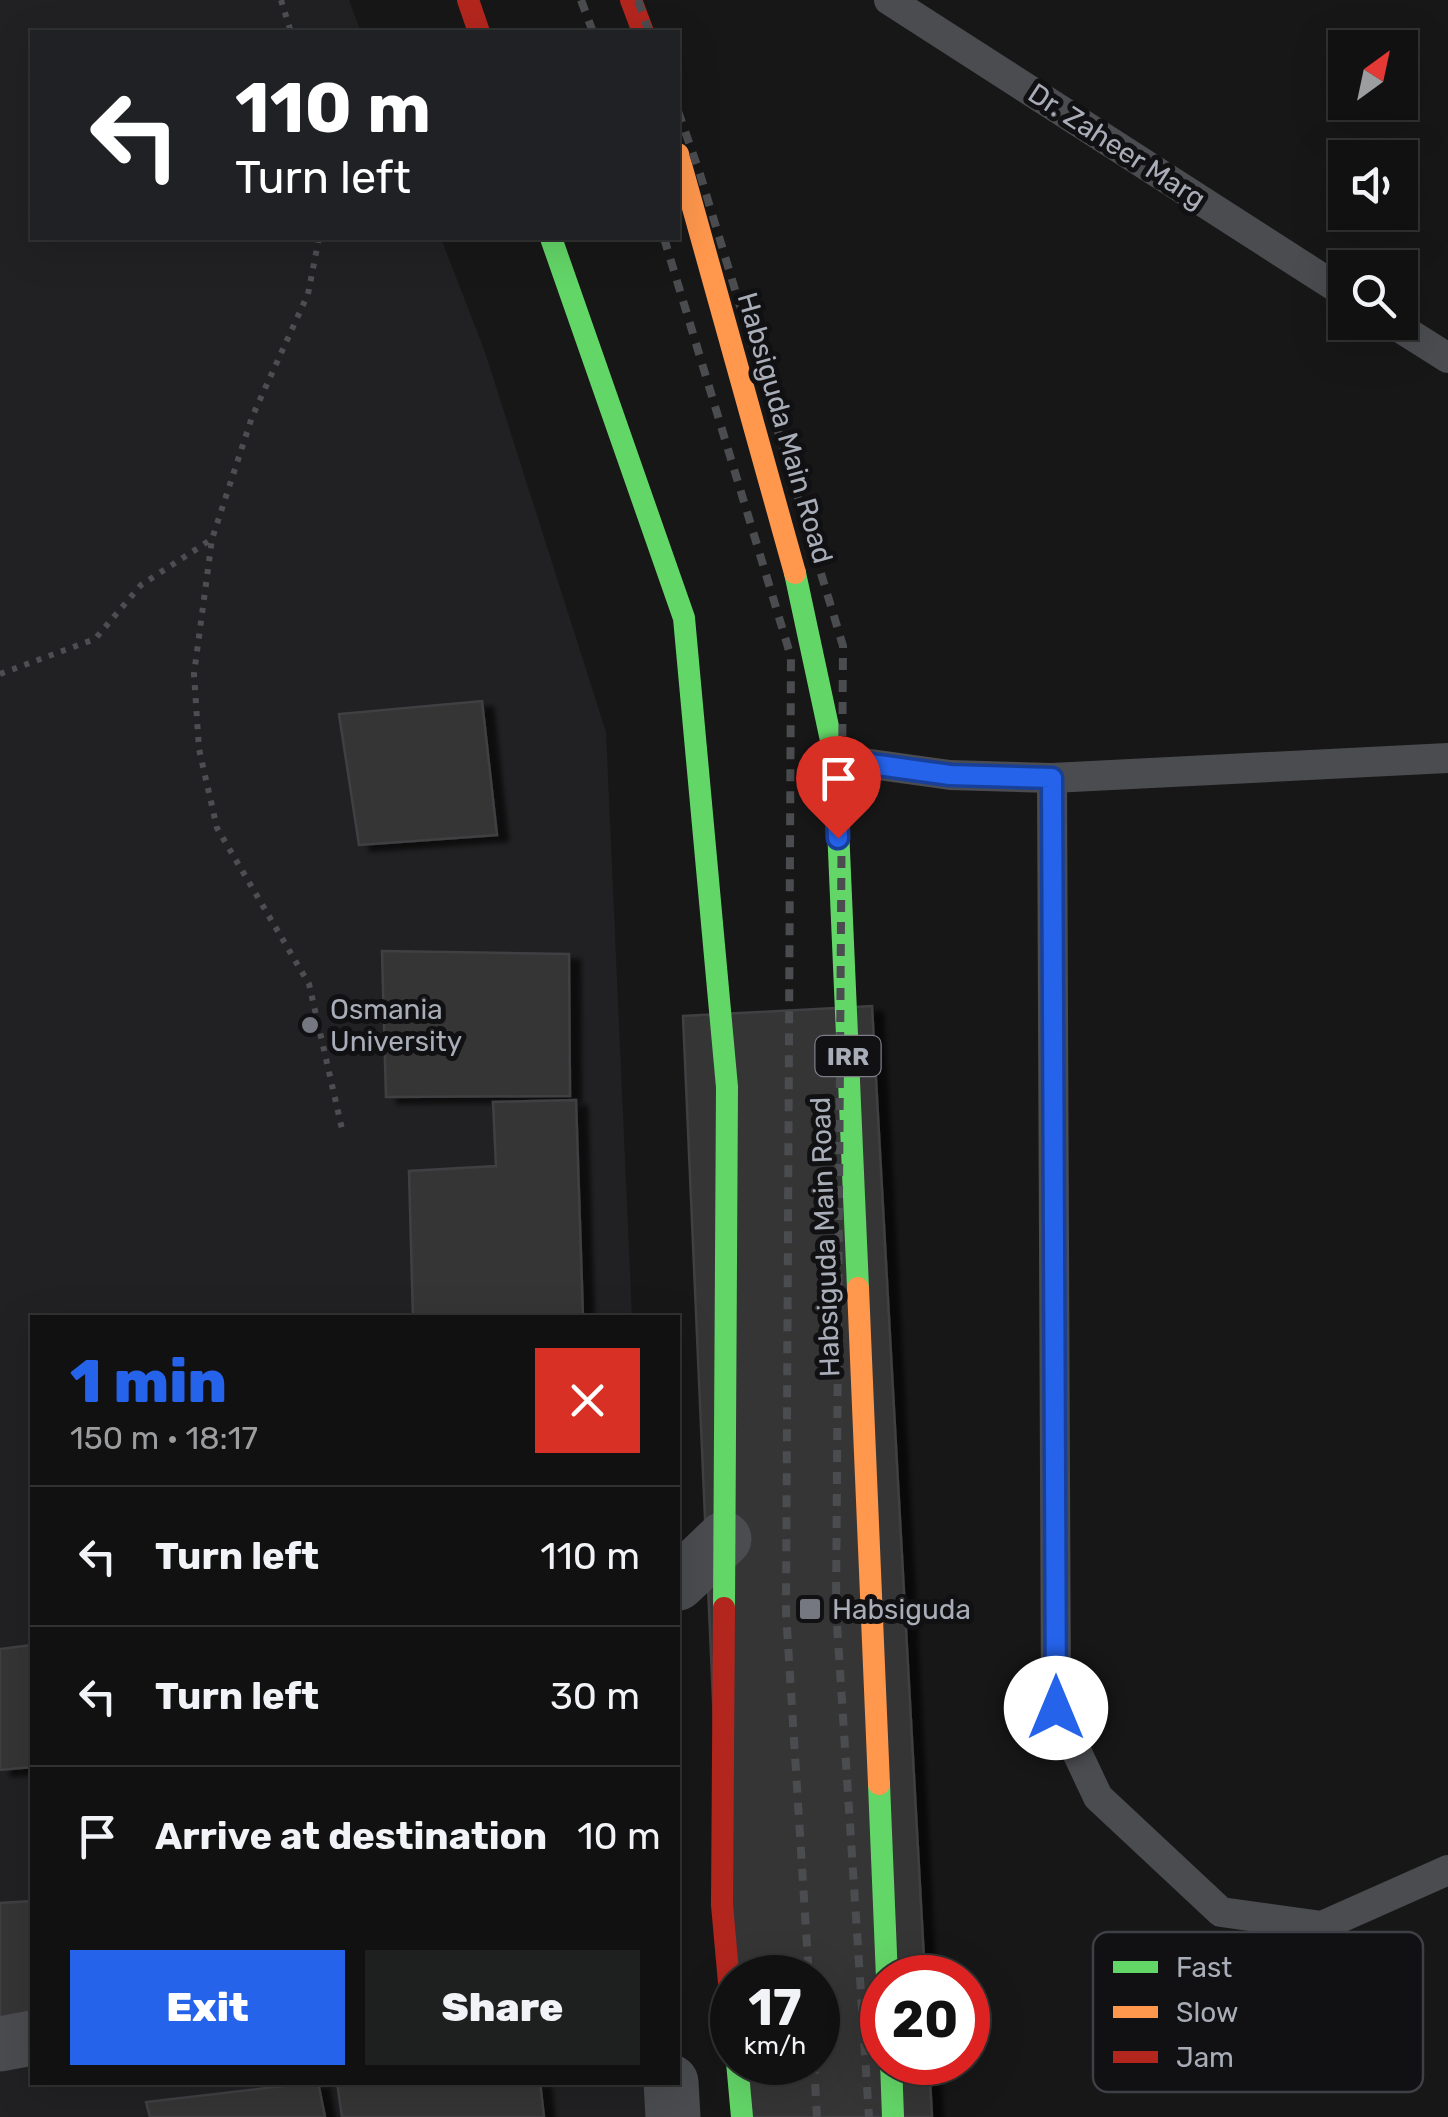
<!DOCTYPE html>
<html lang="en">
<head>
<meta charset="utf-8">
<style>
  :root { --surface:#111; --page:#1e1f1f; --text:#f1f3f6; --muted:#9c9d9f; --line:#303131; --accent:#2563eb }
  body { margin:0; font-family:Rubik,sans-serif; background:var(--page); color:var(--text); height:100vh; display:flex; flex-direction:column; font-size:38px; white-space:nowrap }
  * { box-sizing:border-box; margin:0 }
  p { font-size:32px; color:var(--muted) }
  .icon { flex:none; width:55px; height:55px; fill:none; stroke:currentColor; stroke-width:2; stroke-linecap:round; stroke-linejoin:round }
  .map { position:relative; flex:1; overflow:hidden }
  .drawer { position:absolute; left:30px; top:1315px; width:650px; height:770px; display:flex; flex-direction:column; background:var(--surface); border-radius:0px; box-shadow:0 10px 40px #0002,0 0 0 2px var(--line) }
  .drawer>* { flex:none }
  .banner { position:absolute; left:30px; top:30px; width:650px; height:210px; border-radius:0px; box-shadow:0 10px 40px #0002,0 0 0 2px var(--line); background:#202124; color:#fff; overflow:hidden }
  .needle { width:65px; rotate:33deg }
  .buttons { position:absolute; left:1328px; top:30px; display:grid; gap:20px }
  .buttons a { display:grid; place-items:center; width:90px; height:90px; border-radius:0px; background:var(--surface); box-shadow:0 10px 40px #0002,0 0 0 2px var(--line); font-size:50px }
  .speed { position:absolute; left:710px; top:1955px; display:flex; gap:20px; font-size:50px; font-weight:700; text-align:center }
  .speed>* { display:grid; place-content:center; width:130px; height:130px; border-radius:50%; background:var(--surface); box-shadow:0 10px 40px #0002,0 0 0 2px var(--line); line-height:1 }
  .speed small { font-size:25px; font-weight:400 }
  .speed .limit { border:15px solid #d22; background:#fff; color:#111 }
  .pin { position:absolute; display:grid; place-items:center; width:85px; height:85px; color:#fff; margin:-102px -42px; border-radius:50% 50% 50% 0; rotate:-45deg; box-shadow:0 0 10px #0007 }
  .pin .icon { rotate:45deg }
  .me { position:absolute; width:110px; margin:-55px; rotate:0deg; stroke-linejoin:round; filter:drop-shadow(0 0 8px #0008) }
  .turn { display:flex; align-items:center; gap:35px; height:210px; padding:0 40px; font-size:45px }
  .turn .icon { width:130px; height:130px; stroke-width:2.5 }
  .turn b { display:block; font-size:70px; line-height:85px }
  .round { display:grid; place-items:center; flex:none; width:105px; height:105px; border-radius:0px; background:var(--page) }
  .overview { display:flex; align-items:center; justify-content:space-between; height:170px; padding:0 40px }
  h1 { font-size:60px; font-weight:800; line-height:75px; color:var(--accent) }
  .button { display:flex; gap:20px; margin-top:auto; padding:20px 40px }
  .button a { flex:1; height:115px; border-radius:0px; background:var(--accent); color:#fff; font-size:40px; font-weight:800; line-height:115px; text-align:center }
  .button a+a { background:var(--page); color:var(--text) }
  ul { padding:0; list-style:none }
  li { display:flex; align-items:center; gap:30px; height:140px; padding:0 40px; border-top:2px solid var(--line) }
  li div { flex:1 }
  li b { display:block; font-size:38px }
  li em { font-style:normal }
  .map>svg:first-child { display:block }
  .built { fill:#212123 }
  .building { fill:#353536; stroke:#3f4043; stroke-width:2.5; filter:url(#shadow) }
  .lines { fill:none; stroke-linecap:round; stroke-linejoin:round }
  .path { stroke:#4d4e52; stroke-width:6; stroke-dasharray:5 8; stroke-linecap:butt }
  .lane { stroke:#4b4c50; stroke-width:30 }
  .street { stroke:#4b4c50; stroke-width:55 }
  .fast { stroke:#63d668; stroke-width:22 }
  .slow { stroke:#ff974d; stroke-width:22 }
  .jam { stroke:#b3261e; stroke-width:22 }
  .rail { stroke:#4b4c4f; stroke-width:8; stroke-dasharray:12 10; stroke-linecap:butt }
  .route-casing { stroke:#184099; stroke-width:25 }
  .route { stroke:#2563eb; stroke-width:18 }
  .poi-dot { fill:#757880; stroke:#111113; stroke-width:4 }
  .labels { text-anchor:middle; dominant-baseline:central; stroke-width:10; stroke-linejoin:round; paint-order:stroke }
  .shield { fill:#111113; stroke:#7b7e86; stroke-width:2.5 }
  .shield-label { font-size:25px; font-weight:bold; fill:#a8adb8 }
  .street-label { font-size:28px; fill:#a8adb8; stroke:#111113 }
  .poi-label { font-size:28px; fill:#a8adb8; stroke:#111113; text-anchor:start }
  .key { fill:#111113; stroke:#3e4045; stroke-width:2.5 }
  .key-label { font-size:28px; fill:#a8adb8 }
</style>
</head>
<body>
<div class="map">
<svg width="1448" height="2117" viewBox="0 0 1448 2117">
  <defs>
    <filter id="shadow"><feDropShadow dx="11" dy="6" stdDeviation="2.5" flood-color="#0009"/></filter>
  </defs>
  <rect width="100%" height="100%" fill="#171717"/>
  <!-- built -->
  <polygon class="built" points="0,0 349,0 361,32 32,32 32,238 441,238 485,352 606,732 632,1317 32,1318 32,2082 667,2083 669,2117 0,2117"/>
  <!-- building -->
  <g class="building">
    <polygon points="482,701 497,835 359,845 339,714"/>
    <polygon points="382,951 569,954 570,1096 386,1097"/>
    <polygon points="872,1006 925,1978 882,1978 882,2062 929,2062 932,2117 739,2117 735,2062 818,2062 818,1978 732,1978 722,1905 683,1016"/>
    <polygon points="576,1100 583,1318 413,1318 409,1171 496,1166 493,1102"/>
    <polygon points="32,1645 32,1767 0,1770 0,1649"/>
    <polygon points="32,1901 32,2018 0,2027 0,1903"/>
    <polygon points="318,2082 325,2117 150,2117 146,2102"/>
    <polygon points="337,2082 540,2082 544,2117 342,2117"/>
  </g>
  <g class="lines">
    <!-- path -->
    <g class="path">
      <polyline points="281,0 291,32"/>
      <polyline points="319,238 308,294 252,417 212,539 194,674 199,749 217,828 309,984 342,1129"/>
      <polyline points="0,674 95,639 141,585 212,539"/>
    </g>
    <!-- lane -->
    <g class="lane">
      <polyline points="889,0 1345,293"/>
      <polyline points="1391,322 1448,358"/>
      <polyline points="835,759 950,775 1052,778 1448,758"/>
      <polyline points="1052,778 1056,1708 1098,1797 1221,1912 1322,1926 1448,1870"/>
    </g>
    <!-- street -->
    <g class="street">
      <polyline points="678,1583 724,1539"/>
      <polyline points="0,2044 32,2038"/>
      <polyline points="671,2082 673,2117"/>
    </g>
    <!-- fast -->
    <g class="fast">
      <polyline points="551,238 684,618 727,1087 724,1608"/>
      <polyline points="795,573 835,759 858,1288"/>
      <polyline points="879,1784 887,1978"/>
      <polyline points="737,2062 742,2117"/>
      <polyline points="891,2062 893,2117"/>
    </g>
    <!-- slow -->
    <g class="slow">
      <polyline points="678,154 795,573"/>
      <polyline points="858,1288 879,1784"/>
    </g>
    <!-- jam -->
    <g class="jam">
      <polyline points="468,0 479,32"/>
      <polyline points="631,0 643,32"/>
      <polyline points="724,1608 722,1905 732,2016"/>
    </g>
    <!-- rail -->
    <g class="rail">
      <polyline points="581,0 593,32"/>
      <polyline points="638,0 649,32"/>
      <polyline points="678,111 700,174 843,646 836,1609 869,2117"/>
      <polyline points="664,238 791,657 786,1612 809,1978"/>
      <polyline points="814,2062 817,2117"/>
    </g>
  </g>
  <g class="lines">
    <!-- route casing -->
    <g class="route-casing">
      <polyline id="route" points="838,838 835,759 950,775 1052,778 1056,1708"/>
    </g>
    <!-- route -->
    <use href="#route" class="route"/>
  </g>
  <!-- markers -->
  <g class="poi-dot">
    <circle cx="310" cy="1025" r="10"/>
    <rect x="798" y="1597" width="24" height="24" rx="5"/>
  </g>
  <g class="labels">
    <!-- shield labels -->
    <rect class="shield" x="815.5" y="1036" width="65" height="40" rx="8"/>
    <g class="shield-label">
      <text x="848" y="1056">IRR</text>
    </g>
    <!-- street labels -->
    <g class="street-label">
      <text transform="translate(1117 146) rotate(33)">Dr. Zaheer Marg</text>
      <text transform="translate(785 428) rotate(74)">Habsiguda Main Road</text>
      <text transform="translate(825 1237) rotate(-92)">Habsiguda Main Road</text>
    </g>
    <!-- poi labels -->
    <g class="poi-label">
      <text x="330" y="1009">Osmania<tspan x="330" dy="32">University</tspan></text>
      <text x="832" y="1609">Habsiguda</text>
    </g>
  </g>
  <!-- legend -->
  <rect x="1093" y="1932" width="330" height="160" rx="15" class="key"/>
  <rect x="1113" y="1961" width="45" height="12" fill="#63d668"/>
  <rect x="1113" y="2006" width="45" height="12" fill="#ff974d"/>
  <rect x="1113" y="2051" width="45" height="12" fill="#b3261e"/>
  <g class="key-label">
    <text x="1176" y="1977">Fast</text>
    <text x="1176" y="2022">Slow</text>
    <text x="1176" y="2067">Jam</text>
  </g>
</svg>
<div class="buttons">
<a><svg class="needle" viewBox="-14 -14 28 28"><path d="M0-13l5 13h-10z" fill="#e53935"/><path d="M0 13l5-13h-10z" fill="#9c9d9f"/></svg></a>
<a><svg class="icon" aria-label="sound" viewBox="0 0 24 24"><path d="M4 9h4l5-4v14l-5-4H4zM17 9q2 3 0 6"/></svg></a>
<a><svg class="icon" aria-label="search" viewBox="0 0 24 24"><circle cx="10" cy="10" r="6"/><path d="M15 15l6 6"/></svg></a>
</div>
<div class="speed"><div>17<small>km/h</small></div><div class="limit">20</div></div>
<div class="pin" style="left:838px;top:838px;background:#d93025"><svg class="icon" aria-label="arrive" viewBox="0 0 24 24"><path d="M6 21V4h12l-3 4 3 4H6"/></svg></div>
<svg class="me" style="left:1056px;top:1708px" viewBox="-20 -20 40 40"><circle r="19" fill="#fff"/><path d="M0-13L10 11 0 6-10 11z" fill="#2563eb"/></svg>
<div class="banner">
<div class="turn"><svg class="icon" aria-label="left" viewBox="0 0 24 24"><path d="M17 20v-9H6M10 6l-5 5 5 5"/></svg><div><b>110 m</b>Turn left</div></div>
</div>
<section class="drawer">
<div class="overview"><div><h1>1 min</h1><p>150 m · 18:17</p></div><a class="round" style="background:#d93025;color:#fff"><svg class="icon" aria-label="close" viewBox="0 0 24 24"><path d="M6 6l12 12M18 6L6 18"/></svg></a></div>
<ul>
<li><svg class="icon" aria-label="left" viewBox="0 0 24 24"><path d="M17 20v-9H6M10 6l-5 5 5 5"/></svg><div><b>Turn left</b></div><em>110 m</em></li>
<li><svg class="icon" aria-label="left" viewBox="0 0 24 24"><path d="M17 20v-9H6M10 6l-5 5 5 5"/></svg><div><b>Turn left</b></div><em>30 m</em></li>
<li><svg class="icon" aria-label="arrive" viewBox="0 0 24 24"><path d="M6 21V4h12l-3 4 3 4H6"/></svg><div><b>Arrive at destination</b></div><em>10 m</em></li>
</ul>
<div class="button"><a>Exit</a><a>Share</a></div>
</section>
</div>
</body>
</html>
